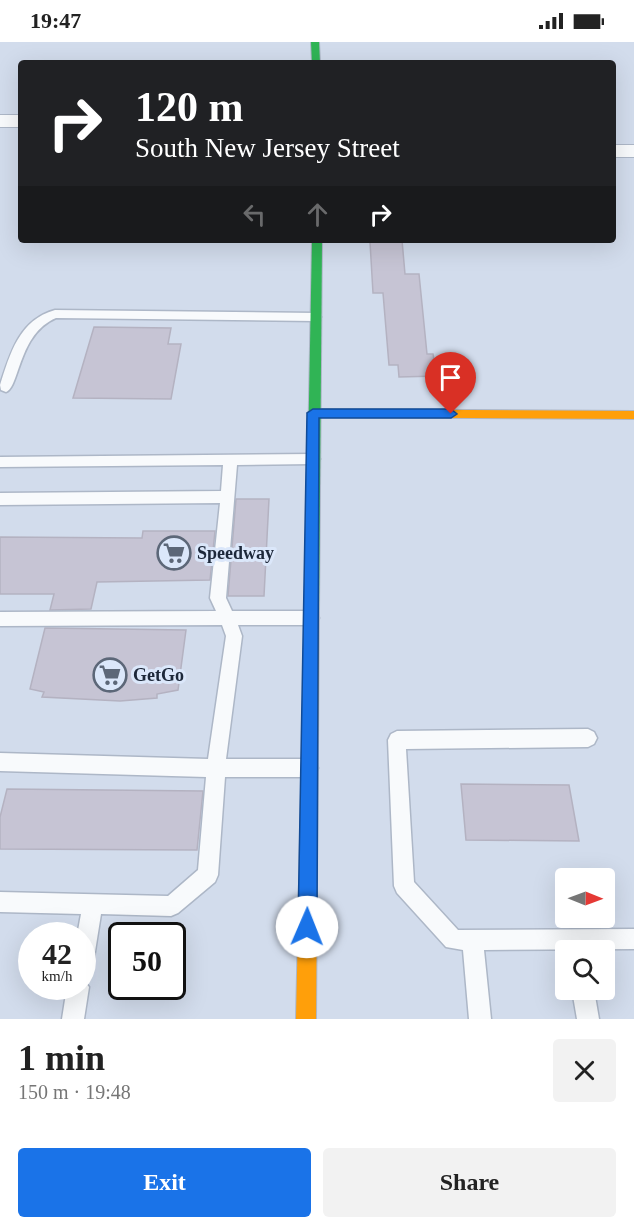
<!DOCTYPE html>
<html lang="en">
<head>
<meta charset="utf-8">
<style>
  :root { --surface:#fff; --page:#f2f2f2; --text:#222; --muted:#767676; --accent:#1a73e8 }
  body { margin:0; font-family:"Times New Roman",serif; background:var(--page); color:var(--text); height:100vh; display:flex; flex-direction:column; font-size:22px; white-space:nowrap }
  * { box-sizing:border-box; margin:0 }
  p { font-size:20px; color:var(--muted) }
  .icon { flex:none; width:33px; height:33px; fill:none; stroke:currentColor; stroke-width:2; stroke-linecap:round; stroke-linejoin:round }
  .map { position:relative; height:977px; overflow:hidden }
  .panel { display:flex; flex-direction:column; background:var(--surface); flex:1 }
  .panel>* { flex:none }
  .hud { position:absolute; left:18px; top:18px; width:598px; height:183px; border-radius:6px; box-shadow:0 6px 24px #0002; background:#202124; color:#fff; overflow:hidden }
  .needle { width:39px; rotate:91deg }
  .controls { position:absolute; left:555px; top:826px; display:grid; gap:12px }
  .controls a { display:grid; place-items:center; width:60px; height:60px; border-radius:6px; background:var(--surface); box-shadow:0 6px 24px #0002; font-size:30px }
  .speed { position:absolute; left:18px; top:880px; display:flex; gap:12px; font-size:30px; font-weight:700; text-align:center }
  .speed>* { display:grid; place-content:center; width:78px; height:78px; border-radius:50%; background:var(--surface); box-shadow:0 6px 24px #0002; line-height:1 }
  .speed small { font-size:15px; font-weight:400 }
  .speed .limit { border:3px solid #111; border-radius:9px; background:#fff; color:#111 }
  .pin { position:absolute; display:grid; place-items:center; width:51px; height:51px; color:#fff; margin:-62px -26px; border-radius:50% 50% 50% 0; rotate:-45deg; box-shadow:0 0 6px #0007 }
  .pin .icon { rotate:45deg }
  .me { position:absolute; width:66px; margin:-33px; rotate:1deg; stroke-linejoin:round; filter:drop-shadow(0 0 4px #0008) }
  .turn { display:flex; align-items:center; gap:21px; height:126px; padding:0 18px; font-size:27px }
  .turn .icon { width:78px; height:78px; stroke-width:2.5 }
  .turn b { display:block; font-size:42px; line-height:51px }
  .lanes { display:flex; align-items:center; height:57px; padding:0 18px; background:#0003; justify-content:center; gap:30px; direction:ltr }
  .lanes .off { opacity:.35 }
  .round { display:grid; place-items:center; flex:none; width:63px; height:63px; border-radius:6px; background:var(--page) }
  .summary { display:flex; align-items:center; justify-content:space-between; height:102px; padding:0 18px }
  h1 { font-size:36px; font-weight:700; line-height:45px }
  .button { display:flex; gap:12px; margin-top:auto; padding:12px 18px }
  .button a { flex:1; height:69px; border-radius:6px; background:var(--accent); color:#fff; font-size:24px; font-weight:700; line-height:69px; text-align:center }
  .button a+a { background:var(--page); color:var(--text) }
  .status { display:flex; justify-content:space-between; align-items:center; height:42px; padding:0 30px; background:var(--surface); direction:ltr }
  .status svg { height:16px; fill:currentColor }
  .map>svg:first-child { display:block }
  .building { fill:#c6c4d4; stroke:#b4b2c1; stroke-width:1.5 }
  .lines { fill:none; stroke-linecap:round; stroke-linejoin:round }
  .lane-casing { stroke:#adb7c7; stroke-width:3 }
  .street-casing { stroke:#adb7c7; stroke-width:2 }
  .fast-casing { stroke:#adb7c7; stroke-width:2 }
  .slow-casing { stroke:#adb7c7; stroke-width:2 }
  .lane { fill:#f8fafc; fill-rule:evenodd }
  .street { fill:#f8fafc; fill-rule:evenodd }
  .fast { fill:#30b455; fill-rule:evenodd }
  .slow { fill:#ff9f0a; fill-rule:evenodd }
  .route { fill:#1a73e8; stroke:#114b97; stroke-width:1.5 }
  .labels { text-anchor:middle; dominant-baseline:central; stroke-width:6; stroke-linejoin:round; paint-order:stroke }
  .poi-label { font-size:18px; font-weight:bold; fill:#1d283a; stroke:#dbe7fa; text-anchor:start }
</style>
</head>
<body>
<div class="status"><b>19:47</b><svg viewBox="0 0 49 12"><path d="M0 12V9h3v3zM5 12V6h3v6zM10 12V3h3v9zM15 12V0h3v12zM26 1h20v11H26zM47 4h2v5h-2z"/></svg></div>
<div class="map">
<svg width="634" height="977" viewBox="0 0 634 977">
  <rect width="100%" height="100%" fill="#d2dcec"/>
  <!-- building -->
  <g class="building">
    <polygon points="374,198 402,198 405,232 419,232 427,312 433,312 437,334 399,335 398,323 389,323 383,251 373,251 370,200"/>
    <polygon points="94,285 171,286 168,302 181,302 171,357 73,356"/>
    <polygon points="236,457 269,457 264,554 228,554"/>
    <polygon points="143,489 215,489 210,538 97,540 91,567 50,568 54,552 0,552 0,495 142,496"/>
    <polygon points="45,586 186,588 178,648 157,652 157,656 120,659 42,655 44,650 30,647"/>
    <polygon points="461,742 569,743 579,799 466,798"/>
    <polygon points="7,747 203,749 197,808 0,807 0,775"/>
  </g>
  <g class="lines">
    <!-- lane casing -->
    <g class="lane-casing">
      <g id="lane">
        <path d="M55,268L315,271L321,275L315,279L56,276C18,292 20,345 6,350L1,348L0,343C10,312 19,278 55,268Z"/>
        <polygon points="313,412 320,417 313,422 237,423 226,556 232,569 311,569 317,571 319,576 317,581 311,583 238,583 242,594 226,717 309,717 315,720 318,726 315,732 309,735 225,735 218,833 215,840 178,871 171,874 101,872 93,922 89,929 82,932 82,894 77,894 81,872 0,870 0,850 168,854 198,828 206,735 0,729 0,711 208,717 226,594 222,583 0,584 0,570 216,569 210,556 220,461 0,463 0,451 221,449 223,423 0,425 0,415"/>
        <polygon points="588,687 594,690 597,696 594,702 588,705 406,707 414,840 458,888 634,887 634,907 484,908 491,977 469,977 463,908 446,905 397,851 394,844 388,698 391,692 397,689"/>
        <polygon points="82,936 89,945 84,977 62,977 67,945 82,945"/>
        <polygon points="572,948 594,948 599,977 577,977"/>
      </g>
    </g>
    <!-- street casing -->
    <g class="street-casing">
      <g id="street">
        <rect x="0" y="73" width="21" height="12"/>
        <rect x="614" y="103" width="20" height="12"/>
      </g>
    </g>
    <!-- fast casing -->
    <g class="fast-casing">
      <g id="fast">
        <polygon points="311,0 319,0 320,21 312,21"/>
        <polygon points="312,198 322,198 319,571 317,575 312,577 307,575 305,571"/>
      </g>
    </g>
    <!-- slow casing -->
    <g class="slow-casing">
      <g id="slow">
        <polygon points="313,367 634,369 634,377 313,375 307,371"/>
        <polygon points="312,565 317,567 319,571 316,977 296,977 305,571 307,567"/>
      </g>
    </g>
    <!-- lane -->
    <use href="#lane" class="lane"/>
    <!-- street -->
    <use href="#street" class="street"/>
    <!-- fast -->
    <use href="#fast" class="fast"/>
    <!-- slow -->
    <use href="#slow" class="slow"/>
  </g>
  <!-- route -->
  <polygon class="route" points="313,367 451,367 457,372 451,376 319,376 317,885 314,891 307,894 301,891 298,885 307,371"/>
  <!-- icons -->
  <defs>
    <g id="supermarket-ring" transform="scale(1.725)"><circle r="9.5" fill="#dbe7fa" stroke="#5c6778" stroke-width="1.5"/><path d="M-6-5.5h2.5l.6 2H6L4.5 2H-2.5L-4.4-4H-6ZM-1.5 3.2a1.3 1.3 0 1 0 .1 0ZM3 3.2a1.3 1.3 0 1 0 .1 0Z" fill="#5c6778"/></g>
  </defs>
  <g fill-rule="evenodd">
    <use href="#supermarket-ring" x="174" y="511"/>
    <use href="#supermarket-ring" x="110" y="633"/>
  </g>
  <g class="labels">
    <!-- poi labels -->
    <g class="poi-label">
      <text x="197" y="511">Speedway</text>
      <text x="133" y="633">GetGo</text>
    </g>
  </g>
</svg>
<div class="controls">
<a><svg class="needle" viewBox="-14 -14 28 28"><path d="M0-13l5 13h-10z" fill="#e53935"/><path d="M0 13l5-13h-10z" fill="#767676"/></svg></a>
<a><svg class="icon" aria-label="search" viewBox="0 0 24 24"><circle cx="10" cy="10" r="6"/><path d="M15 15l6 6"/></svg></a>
</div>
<div class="speed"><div>42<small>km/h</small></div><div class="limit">50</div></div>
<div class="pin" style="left:451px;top:372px;background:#d93025"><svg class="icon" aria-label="arrive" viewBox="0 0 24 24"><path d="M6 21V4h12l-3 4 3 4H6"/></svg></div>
<svg class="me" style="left:307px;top:885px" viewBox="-20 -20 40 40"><circle r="19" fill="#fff"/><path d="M0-13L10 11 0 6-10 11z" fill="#1a73e8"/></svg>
<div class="hud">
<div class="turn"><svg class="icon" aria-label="right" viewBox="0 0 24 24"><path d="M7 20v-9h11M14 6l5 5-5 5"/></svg><div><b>120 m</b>South New Jersey Street</div></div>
<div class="lanes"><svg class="icon off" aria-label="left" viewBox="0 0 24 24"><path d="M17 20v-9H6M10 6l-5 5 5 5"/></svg><svg class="icon off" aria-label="ahead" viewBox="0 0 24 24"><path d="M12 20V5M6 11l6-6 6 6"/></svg><svg class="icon" aria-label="right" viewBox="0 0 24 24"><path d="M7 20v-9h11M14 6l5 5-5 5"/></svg></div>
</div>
</div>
<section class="panel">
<div class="summary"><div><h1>1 min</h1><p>150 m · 19:48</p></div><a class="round"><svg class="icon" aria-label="close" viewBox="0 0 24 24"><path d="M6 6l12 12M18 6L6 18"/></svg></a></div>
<div class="button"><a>Exit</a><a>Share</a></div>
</section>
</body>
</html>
